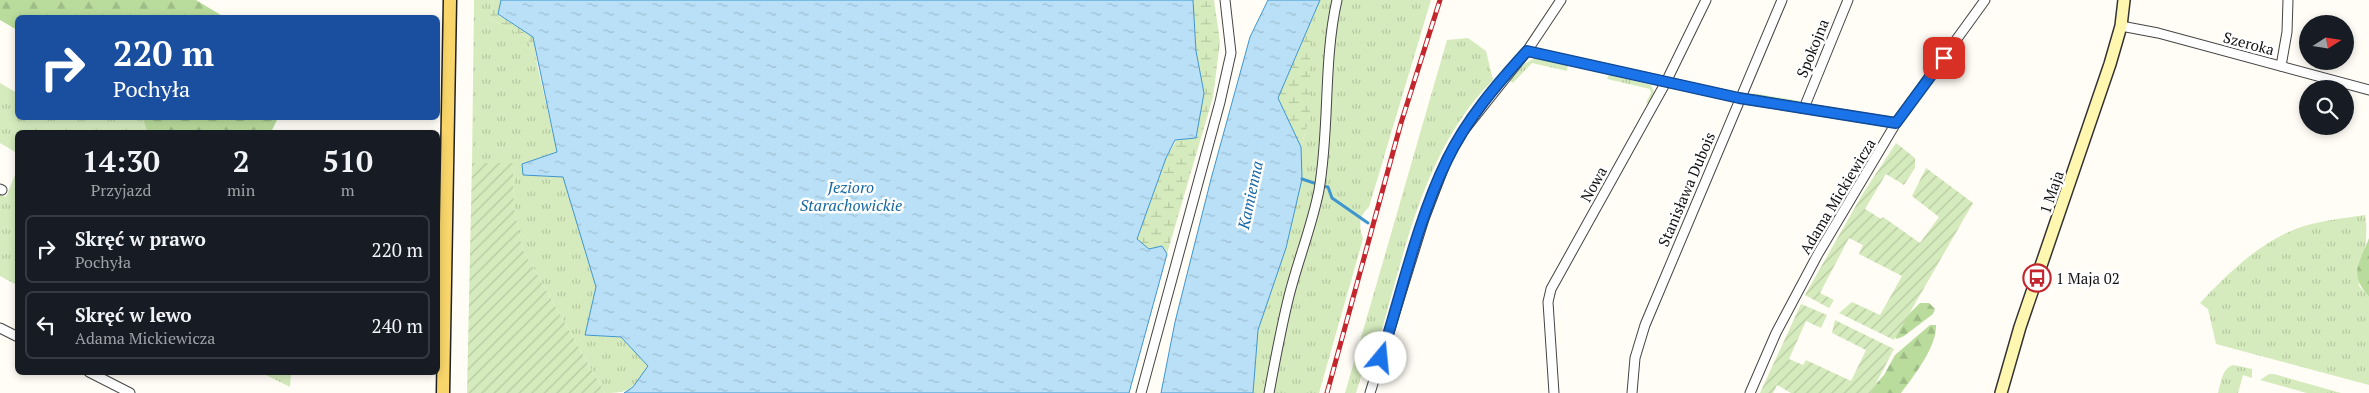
<!DOCTYPE html>
<html lang="pl">
<head>
<meta charset="utf-8">
<style>
  :root { --surface:#171b24; --page:#242831; --text:#f1f3f6; --muted:#9ea1a6; --line:#363941 }
  body { margin:0; font-family:"PT Serif",serif; background:var(--page); color:var(--text); height:100vh; display:flex; flex-direction:column; font-size:19px; white-space:nowrap }
  * { box-sizing:border-box; margin:0 }
  p { font-size:16px; color:var(--muted) }
  .icon { flex:none; width:28px; height:28px; fill:none; stroke:currentColor; stroke-width:2; stroke-linecap:round; stroke-linejoin:round }
  .map { position:relative; flex:1; overflow:hidden }
  .sheet { position:absolute; left:15px; top:130px; width:425px; height:245px; display:flex; flex-direction:column; background:var(--surface); border-radius:8px; box-shadow:0 2px 8px #0003 }
  .sheet>* { flex:none }
  .guide { position:absolute; left:15px; top:15px; width:425px; height:105px; border-radius:8px; box-shadow:0 2px 8px #0003; background:#1a4fa0; color:#fff; overflow:hidden }
  .needle { width:32px; rotate:78deg }
  .controls { position:absolute; left:2299px; top:15px; display:grid; gap:10px }
  .controls a { display:grid; place-items:center; width:55px; height:55px; border-radius:50%; background:var(--surface); box-shadow:0 2px 8px #0003; font-size:25px }
  .pin { position:absolute; display:grid; place-items:center; width:42px; height:42px; color:#fff; margin:-21px; border-radius:10px; box-shadow:0 2px 8px #0006 }
  .me { position:absolute; width:55px; margin:-28px; rotate:17deg; stroke-linejoin:round; filter:drop-shadow(0 0 4px #0008) }
  .turn { display:flex; align-items:center; gap:18px; height:105px; padding:0 15px; font-size:22px }
  .turn .icon { width:65px; height:65px; stroke-width:2.5 }
  .turn b { display:block; font-size:35px; line-height:42px }
  .eta { display:flex; justify-content:space-evenly; align-items:center; height:85px; text-align:center }
  .eta b { font-size:30px; font-weight:800; line-height:35px }
  ul { padding:0; list-style:none }
  li { display:flex; align-items:center; gap:15px; height:68px; margin:0 10px 8px; padding:0 5px; border:2px solid var(--line); border-radius:8px }
  li div { flex:1 }
  li b { display:block; font-size:19px }
  li em { font-style:normal }
  .map>svg:first-child { display:block }
  .grass { fill:url(#grass-tufts) }
  .forest { fill:url(#forest-firs) }
  .wetland { fill:url(#wetland-marsh) }
  .garden { fill:url(#garden-furrows) }
  .water { fill:url(#water-ripples); stroke:#3f96cf }
  .lines { fill:none; stroke-linecap:round; stroke-linejoin:round }
  .stream { stroke:#3f96cf; stroke-width:3 }
  .street-casing { stroke:#444; stroke-width:11 }
  .secondary-casing { stroke:#333; stroke-width:14 }
  .primary-casing { stroke:#222; stroke-width:15 }
  .street { stroke:#fff; stroke-width:9 }
  .secondary { stroke:#fff6b0; stroke-width:11 }
  .primary { stroke:#f9d66b; stroke-width:12 }
  .rail-casing { stroke:#c4262e; stroke-width:5 }
  .rail { stroke:#fff; stroke-width:3; stroke-dasharray:9; stroke-linecap:butt }
  .route-casing { stroke:#114b97; stroke-width:12 }
  .route { stroke:#1a73e8; stroke-width:9 }
  .labels { text-anchor:middle; dominant-baseline:central; stroke-width:5; stroke-linejoin:round; paint-order:stroke }
  .street-label { font-size:15px; fill:#111; stroke:#fff }
  .poi-label { font-size:15px; fill:#111; stroke:#fff; text-anchor:start }
  .water-label { font-size:16px; font-style:italic; fill:#1768a6; stroke:#fff }
</style>
</head>
<body>
<div class="map">
<svg width="2369" height="393" viewBox="0 0 2369 393">
  <defs>
    <pattern id="grass-tufts" width="24" height="20" patternUnits="userSpaceOnUse" patternTransform="scale(1.25)"><rect width="24" height="20" fill="#d5ebbd"/><path d="M3 7l-1-3M5 7V3M7 7l1-3M15 17l-1-3M17 17v-4M19 17l1-3" fill="none" stroke="#b6c8a1"/></pattern>
    <pattern id="forest-firs" width="22" height="20" patternUnits="userSpaceOnUse" patternTransform="scale(1.25)"><rect width="22" height="20" fill="#b9dc9c"/><path d="M5 1l3.5 6h-7zM16 11l3.5 6h-7z" fill="#9ebc85"/></pattern>
    <pattern id="wetland-marsh" width="20" height="14" patternUnits="userSpaceOnUse" patternTransform="scale(1.25)"><rect width="20" height="14" fill="#d5ebbd"/><path d="M1 5h8M5 5V1M11 12h8M15 12V8" fill="none" stroke="#b6c8a1"/></pattern>
    <pattern id="garden-furrows" width="10" height="10" patternUnits="userSpaceOnUse" patternTransform="scale(1.25)"><rect width="10" height="10" fill="#d5ebbd"/><path d="M-1 1l2-2M0 10L10 0M9 11l2-2" fill="none" stroke="#b6c8a1"/></pattern>
    <pattern id="water-ripples" width="26" height="14" patternUnits="userSpaceOnUse" patternTransform="scale(1.25)"><rect width="26" height="14" fill="#b9e0f7"/><path d="M2 4q2-2 4 0t4 0M15 11q2-2 4 0t4 0" fill="none" stroke="#9ebfd3"/></pattern>
  </defs>
  <rect width="100%" height="100%" fill="#fffdf5"/>
  <!-- grass -->
  <g class="grass">
    <path d="M474,0H494L490,19L527,37L538,68L557,152L522,164L563,177L596,287L585,335L621,337L648,366C633,387 633,393 605,393L522,248L514,207L513,164L472,163Z"/>
    <path d="M1320,0H1431L1369,207C1358,217 1359,226 1363,239L1319,393H1253L1258,330L1286,248L1302,179L1301,147L1310,115V24Z"/>
    <path d="M1468,38L1486,51L1493,80C1423,150 1405,252 1378,343L1369,350L1356,393H1345L1447,40Z"/>
    <polygon points="1535,58 1568,63 1567,71 1532,63 1513,83 1511,82 1510,79 1524,64"/>
    <polygon points="1609,74 1651,85 1654,92 1649,103 1646,103 1651,93 1650,89 1607,79"/>
    <polygon points="0,83 17,93 18,118 143,118 147,132 18,132 17,153 0,143"/>
    <path d="M1752,93L1800,101C1789,105 1761,100 1752,93Z"/>
    <polygon points="17,170 18,285 17,285 0,276 0,194 6,197"/>
    <path d="M2365,215C2369,236 2363,264 2359,286L2369,297V385L2216,344L2208,309L2200,303C2229,272 2263,239 2304,226C2324,220 2345,218 2365,215Z"/>
    <path d="M2233,365L2252,369V378L2243,375L2238,393H2218C2221,383 2222,368 2233,365Z"/>
    <polygon points="262,373 291,373 290,387"/>
    <polygon points="2269,374 2274,374 2341,393 2307,393 2260,380"/>
  </g>
  <!-- forest -->
  <g class="forest">
    <polygon points="0,0 196,0 224,17 18,18 17,30 0,20"/>
    <polygon points="143,118 278,118 271,132 147,132"/>
    <path d="M2369,238V297C2348,273 2360,263 2369,238Z"/>
    <polygon points="1920,303 1929,303 1935,309 1933,314 1904,336 1897,339 1892,335 1899,324"/>
    <path d="M1930,325H1936C1937,347 1913,377 1901,393H1868L1884,375L1895,355Z"/>
  </g>
  <!-- wetland -->
  <g class="wetland">
    <polygon points="494,0 501,0 498,15 533,37 538,68 527,37 490,19"/>
    <polygon points="1193,0 1214,0 1220,42 1213,97 1167,254 1162,246 1149,249 1137,239 1166,158 1204,93 1196,51"/>
    <polygon points="1310,24 1310,115 1301,147 1278,98"/>
  </g>
  <!-- garden -->
  <g class="garden">
    <polygon points="1896,143 1915,158 1915,168 1904,185 1886,174 1865,209 1881,219 1883,217 1920,243 1939,217 1912,196 1926,168 1973,203 1894,340 1839,313 1852,302 1880,315 1902,276 1859,254 1863,245 1849,238 1820,293 1834,300 1829,308 1805,295 1862,195"/>
    <polygon points="472,163 513,163 514,207 522,248 605,393 467,393"/>
    <polygon points="1801,304 1827,315 1821,328 1806,321 1789,359 1803,365 1806,360 1851,381 1866,350 1832,333 1835,320 1894,349 1871,393 1791,393 1777,385 1773,393 1760,393"/>
  </g>
  <!-- water -->
  <g class="water">
    <polygon points="501,0 1193,0 1196,51 1204,93 1196,138 1175,140 1166,158 1137,239 1149,249 1162,246 1167,254 1129,393 624,393 633,387 648,366 621,337 585,335 596,287 563,177 523,175 522,164 557,152 533,37 498,14"/>
    <polygon points="1268,0 1320,0 1278,98 1301,147 1302,179 1286,248 1258,330 1253,393 1161,393 1175,322 1211,179 1250,37"/>
  </g>
  <g class="lines">
    <!-- stream -->
    <g class="stream">
      <polyline points="1302,179 1314,183"/>
      <polyline points="1322,186 1328,187 1332,198 1368,223"/>
    </g>
    <!-- street casing -->
    <g class="street-casing">
      <g id="street">
        <polyline points="2121,26 2158,33 2369,90"/>
        <polyline points="1527,51 1739,98 1896,123"/>
        <polyline points="2281,66 2287,32 2288,0"/>
        <polyline points="1804,108 1848,0"/>
        <polyline points="0,189 2,190"/>
        <polyline points="0,328 18,337"/>
        <polyline points="89,372 130,393"/>
        <polyline points="1141,393 1220,102 1231,53 1225,0"/>
        <path d="M1269,393C1275,361 1281,328 1289,296C1298,260 1312,226 1319,190C1330,127 1323,62 1337,0"/>
        <polyline points="1370,393 1424,219 1447,159 1464,130 1527,51 1561,0"/>
        <polyline points="1554,393 1548,302 1551,289 1666,82 1706,0"/>
        <polyline points="1632,393 1635,358 1645,325 1782,0"/>
        <polyline points="1750,393 1776,333 1818,254 1896,123 1985,0"/>
      </g>
    </g>
    <!-- secondary casing -->
    <g class="secondary-casing">
      <polyline id="secondary" points="2001,393 2020,327 2110,64 2121,26 2124,0"/>
    </g>
    <!-- primary casing -->
    <g class="primary-casing">
      <polyline id="primary" points="443,393 450,0"/>
    </g>
    <!-- street -->
    <use href="#street" class="street"/>
    <!-- secondary -->
    <use href="#secondary" class="secondary"/>
    <!-- primary -->
    <use href="#primary" class="primary"/>
    <!-- rail casing -->
    <g class="rail-casing">
      <polyline id="rail" points="1327,393 1401,123 1440,0"/>
    </g>
    <!-- rail -->
    <use href="#rail" class="rail"/>
  </g>
  <g class="lines">
    <!-- route casing -->
    <g class="route-casing">
      <path id="route" d="M1381,358C1401,295 1418,219 1447,160C1466,120 1497,84 1527,51L1739,98L1896,123L1944,58"/>
    </g>
    <!-- route -->
    <use href="#route" class="route"/>
  </g>
  <!-- icons -->
  <defs>
    <g id="bus-ring" transform="scale(1.4375)"><circle r="9.5" fill="#fff" stroke="#c4262e" stroke-width="1.5"/><path d="M-5-6H5V4H4V6H2V4H-2V6H-4V4H-5ZM-3.5-4V0h7V-4ZM-3.5 1.2v1.5H-2V1.2ZM2 1.2v1.5H3.5V1.2Z" fill="#c4262e"/></g>
  </defs>
  <g fill-rule="evenodd">
    <use href="#bus-ring" x="2037" y="278"/>
  </g>
  <g class="labels">
    <!-- street labels -->
    <g class="street-label">
      <text transform="translate(2249 43) rotate(15)">Szeroka</text>
      <text transform="translate(1812 48) rotate(-68)">Spokojna</text>
      <text transform="translate(1593 184) rotate(-61)">Nowa</text>
      <text transform="translate(1686 189) rotate(-67)">Stanisława Dubois</text>
      <text transform="translate(2051 192) rotate(-71)">1 Maja</text>
      <text transform="translate(1837 196) rotate(-59)">Adama Mickiewicza</text>
    </g>
    <!-- poi labels -->
    <g class="poi-label">
      <text x="2056" y="278">1 Maja 02</text>
    </g>
    <!-- water labels -->
    <g class="water-label">
      <text x="851" y="187">Jezioro<tspan x="851" dy="18">Starachowickie</tspan></text>
      <text transform="translate(1250 195) rotate(-78)">Kamienna</text>
    </g>
  </g>
</svg>
<div class="controls">
<a><svg class="needle" viewBox="-14 -14 28 28"><path d="M0-13l5 13h-10z" fill="#e53935"/><path d="M0 13l5-13h-10z" fill="#9ea1a6"/></svg></a>
<a><svg class="icon" aria-label="search" viewBox="0 0 24 24"><circle cx="10" cy="10" r="6"/><path d="M15 15l6 6"/></svg></a>
</div>
<div class="pin" style="left:1944px;top:58px;background:#d93025"><svg class="icon" aria-label="arrive" viewBox="0 0 24 24"><path d="M6 21V4h12l-3 4 3 4H6"/></svg></div>
<svg class="me" style="left:1381px;top:358px" viewBox="-20 -20 40 40"><circle r="19" fill="#fff"/><path d="M0-13L10 11 0 6-10 11z" fill="#1a73e8"/></svg>
<div class="guide">
<div class="turn"><svg class="icon" aria-label="right" viewBox="0 0 24 24"><path d="M7 20v-9h11M14 6l5 5-5 5"/></svg><div><b>220 m</b>Pochyła</div></div>
</div>
<section class="sheet">
<div class="eta">
<div><b>14:30</b><p>Przyjazd</p></div>
<div><b>2</b><p>min</p></div>
<div><b>510</b><p>m</p></div>
</div>
<ul>
<li><svg class="icon" aria-label="right" viewBox="0 0 24 24"><path d="M7 20v-9h11M14 6l5 5-5 5"/></svg><div><b>Skręć w prawo</b><p>Pochyła</p></div><em>220 m</em></li>
<li><svg class="icon" aria-label="left" viewBox="0 0 24 24"><path d="M17 20v-9H6M10 6l-5 5 5 5"/></svg><div><b>Skręć w lewo</b><p>Adama Mickiewicza</p></div><em>240 m</em></li>
</ul>
</section>
</div>
</body>
</html>
